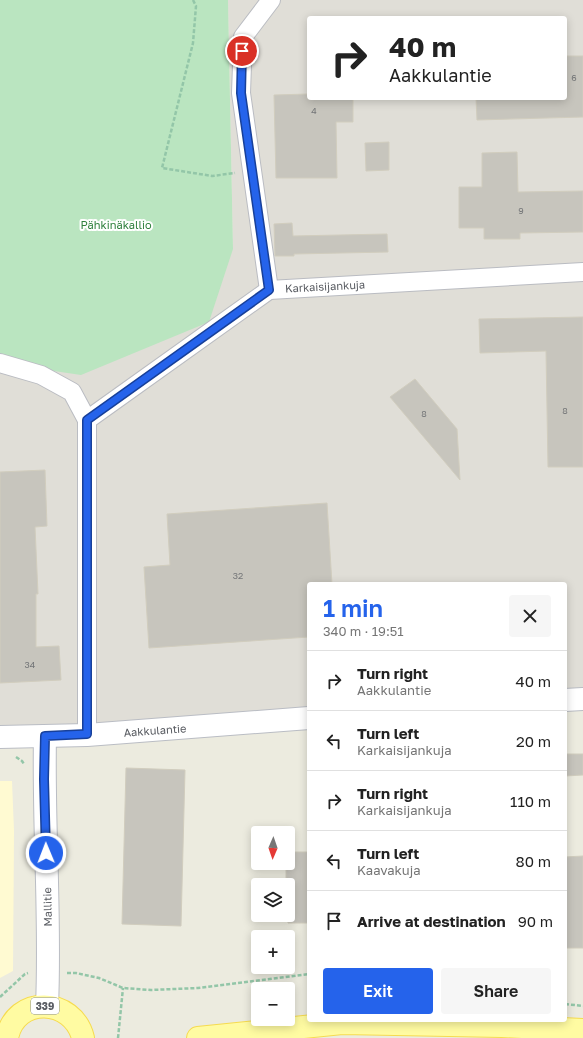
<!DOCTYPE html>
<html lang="en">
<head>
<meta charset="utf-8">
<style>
  :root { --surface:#fff; --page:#f6f6f6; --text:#222; --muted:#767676; --line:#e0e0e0; --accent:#2563eb }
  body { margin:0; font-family:"Golos Text",sans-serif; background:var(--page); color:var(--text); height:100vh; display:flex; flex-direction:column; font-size:15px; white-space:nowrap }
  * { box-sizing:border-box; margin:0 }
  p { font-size:13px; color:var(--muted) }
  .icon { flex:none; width:22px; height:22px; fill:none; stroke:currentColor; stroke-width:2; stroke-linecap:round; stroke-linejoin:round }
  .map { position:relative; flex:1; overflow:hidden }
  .details { position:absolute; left:307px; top:582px; width:260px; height:440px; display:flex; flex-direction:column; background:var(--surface); border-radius:4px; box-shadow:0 2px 10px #0003 }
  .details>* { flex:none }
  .top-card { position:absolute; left:307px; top:16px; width:260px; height:84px; border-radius:4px; box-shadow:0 2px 10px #0003; background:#fff; color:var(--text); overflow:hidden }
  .needle { width:26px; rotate:182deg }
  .fabs { position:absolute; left:251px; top:826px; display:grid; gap:8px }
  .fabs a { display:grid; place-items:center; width:44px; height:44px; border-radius:4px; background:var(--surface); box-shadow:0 2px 10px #0003; font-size:20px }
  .pin { position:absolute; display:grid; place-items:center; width:34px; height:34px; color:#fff; margin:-17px; border:2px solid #fff; border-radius:50%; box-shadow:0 1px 4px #0007 }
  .me { position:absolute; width:44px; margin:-22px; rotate:359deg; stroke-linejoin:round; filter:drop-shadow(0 0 3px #0008) }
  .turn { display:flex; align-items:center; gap:14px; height:84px; padding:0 16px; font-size:18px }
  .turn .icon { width:52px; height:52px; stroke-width:2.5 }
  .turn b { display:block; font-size:28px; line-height:34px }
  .round { display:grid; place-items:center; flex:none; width:42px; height:42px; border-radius:4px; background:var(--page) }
  .summary { display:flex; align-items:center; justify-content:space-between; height:68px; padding:0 16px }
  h1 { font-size:24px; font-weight:600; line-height:30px; color:var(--accent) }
  .primary-button { display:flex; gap:8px; margin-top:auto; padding:8px 16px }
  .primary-button a { flex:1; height:46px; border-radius:4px; background:var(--accent); color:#fff; font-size:16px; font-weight:600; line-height:46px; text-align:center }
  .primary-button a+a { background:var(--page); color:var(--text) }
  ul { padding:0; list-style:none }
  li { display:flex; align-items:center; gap:12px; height:60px; padding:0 16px; border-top:1px solid var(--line) }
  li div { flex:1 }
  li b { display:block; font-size:15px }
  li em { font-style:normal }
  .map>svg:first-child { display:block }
  .commercial { fill:#fffad2 }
  .industrial { fill:#e0ded7; fill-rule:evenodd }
  .green { fill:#bae5c0 }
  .building { fill:#c7c5bd; stroke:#d1cdbe }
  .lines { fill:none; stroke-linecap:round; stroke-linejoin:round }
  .street-casing { stroke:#babcc2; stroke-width:20 }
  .secondary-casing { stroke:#babdc4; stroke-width:24 }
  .primary-casing { stroke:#f6db4f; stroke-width:24 }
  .path { stroke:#93c6a8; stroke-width:2.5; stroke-dasharray:4 2; stroke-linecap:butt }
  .street { stroke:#fff; stroke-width:18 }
  .secondary { stroke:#fff; stroke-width:22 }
  .primary { stroke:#fffba2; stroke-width:22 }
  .route-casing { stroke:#184099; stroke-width:10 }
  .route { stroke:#2563eb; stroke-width:7 }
  .labels { text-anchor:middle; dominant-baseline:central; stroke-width:4; stroke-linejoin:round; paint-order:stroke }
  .number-label { font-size:9px; fill:#747678 }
  .shield { fill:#fff; stroke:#8a8c90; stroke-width:1 }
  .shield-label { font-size:10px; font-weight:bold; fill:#585b61 }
  .park-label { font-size:11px; fill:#30813e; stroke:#fff }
  .street-label { font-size:11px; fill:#585b61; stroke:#fff }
</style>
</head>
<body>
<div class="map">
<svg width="583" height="1038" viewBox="0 0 583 1038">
  <rect width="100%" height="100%" fill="#ecebdf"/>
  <!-- commercial -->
  <polygon class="commercial" points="0,781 12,781 14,831 13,971 0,978"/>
  <!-- industrial -->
  <path class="industrial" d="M228,0H583V698L565,700V584H309V718L0,737V363L233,249ZM309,18H565V98H309Z"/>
  <!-- green -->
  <polygon class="green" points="0,0 228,0 233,249 209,322 81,375 0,363"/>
  <!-- building -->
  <g class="building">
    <polygon points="565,56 583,56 583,117 477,120 476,98 565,98"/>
    <polygon points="309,94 309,98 353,98 353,122 336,122 337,178 276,178 274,95"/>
    <polygon points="389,142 389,170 366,171 365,143"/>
    <polygon points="517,152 518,192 583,191 583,232 520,233 520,239 484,239 484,228 459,228 459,187 482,187 482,153"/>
    <polygon points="292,223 293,236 387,234 388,252 294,254 294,256 275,256 274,224"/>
    <polygon points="583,317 583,467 548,467 546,351 480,353 479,319"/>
    <polygon points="415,379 457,429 460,480 390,397"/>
    <polygon points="45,470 47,526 35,527 38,594 36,594 36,647 59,646 61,680 0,683 0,472"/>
    <polygon points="327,503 332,584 309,584 309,637 149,648 144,567 170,565 167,514"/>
    <polygon points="565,754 583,754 583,775 565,776"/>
    <polygon points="126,768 185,770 181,926 122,924"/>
    <polygon points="288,852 309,852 309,923 288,923 288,885 286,885 286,863 288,863"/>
    <polygon points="583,856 583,948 565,948 565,857"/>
  </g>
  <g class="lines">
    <!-- street casing -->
    <g class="street-casing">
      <g id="street">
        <polyline points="269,290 241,93 243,37 271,0"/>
        <polyline points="0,363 41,375 72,392 87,420"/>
        <polyline points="87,735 87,420 269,290 583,272"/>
      </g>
    </g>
    <!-- secondary casing -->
    <g class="secondary-casing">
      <g id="secondary">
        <polyline points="565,700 583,699"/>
        <path d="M45,736C43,826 51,916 47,1006"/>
        <polyline points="0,737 87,735 309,718"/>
      </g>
    </g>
    <!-- primary casing -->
    <g class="primary-casing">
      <g id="primary">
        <path d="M7,1038C15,995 73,997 83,1038"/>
        <polyline points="198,1038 342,1023 502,1026 583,1030"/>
      </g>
    </g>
    <!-- path -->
    <g class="path">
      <polyline points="193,0 196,6 193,43 162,168 212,176 235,173"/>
      <polyline points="16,757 22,761 24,764"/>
      <polyline points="67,973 76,973 99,978 123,988 151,990 198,988 309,974"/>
      <polyline points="0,997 25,974 28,973"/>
      <polyline points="565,1004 583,1006"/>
      <polyline points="118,1038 123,988"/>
    </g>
    <!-- street -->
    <use href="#street" class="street"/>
    <!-- secondary -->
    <use href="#secondary" class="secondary"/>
    <!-- primary -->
    <use href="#primary" class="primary"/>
  </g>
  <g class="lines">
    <!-- route casing -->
    <g class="route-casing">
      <polyline id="route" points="46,853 44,779 45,736 87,734 87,420 269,290 241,93 242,51"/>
    </g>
    <!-- route -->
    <use href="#route" class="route"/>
  </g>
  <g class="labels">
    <!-- number labels -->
    <g class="number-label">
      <text x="574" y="77">6</text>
      <text x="314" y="110">4</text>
      <text x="521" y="210">9</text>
      <text x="565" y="410">8</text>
      <text x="424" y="413">8</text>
      <text x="238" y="575">32</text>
      <text x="30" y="664">34</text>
    </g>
    <!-- shield labels -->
    <rect class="shield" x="31" y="998" width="28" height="16" rx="3"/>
    <g class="shield-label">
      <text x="45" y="1006">339</text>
    </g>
    <!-- park labels -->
    <g class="park-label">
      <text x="116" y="224">Pähkinäkallio</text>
    </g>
    <!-- street labels -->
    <g class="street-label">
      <text transform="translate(325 286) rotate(-3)">Karkaisijankuja</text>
      <text transform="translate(155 730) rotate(-4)">Aakkulantie</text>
      <text transform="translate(47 907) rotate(-91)">Mallitie</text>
    </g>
  </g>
</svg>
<div class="fabs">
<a><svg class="needle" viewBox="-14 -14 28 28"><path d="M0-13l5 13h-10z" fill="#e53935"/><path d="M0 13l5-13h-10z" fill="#767676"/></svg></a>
<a><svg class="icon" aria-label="layers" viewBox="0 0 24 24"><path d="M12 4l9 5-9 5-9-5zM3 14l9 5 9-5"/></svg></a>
<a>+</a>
<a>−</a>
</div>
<div class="pin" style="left:242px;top:51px;background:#d93025"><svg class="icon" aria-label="arrive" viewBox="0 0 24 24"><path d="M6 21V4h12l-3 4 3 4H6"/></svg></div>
<svg class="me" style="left:46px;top:853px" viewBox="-20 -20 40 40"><circle r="17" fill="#2563eb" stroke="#fff" stroke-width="3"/><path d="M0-11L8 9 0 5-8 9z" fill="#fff"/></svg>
<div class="top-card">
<div class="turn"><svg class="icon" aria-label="right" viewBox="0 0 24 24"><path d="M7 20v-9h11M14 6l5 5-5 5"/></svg><div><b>40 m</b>Aakkulantie</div></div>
</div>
<section class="details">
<div class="summary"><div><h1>1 min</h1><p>340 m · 19:51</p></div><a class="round"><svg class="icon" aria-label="close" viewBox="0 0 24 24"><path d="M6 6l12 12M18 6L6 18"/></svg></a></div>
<ul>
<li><svg class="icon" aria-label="right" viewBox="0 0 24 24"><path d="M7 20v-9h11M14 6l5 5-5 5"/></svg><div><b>Turn right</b><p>Aakkulantie</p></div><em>40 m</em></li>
<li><svg class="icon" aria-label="left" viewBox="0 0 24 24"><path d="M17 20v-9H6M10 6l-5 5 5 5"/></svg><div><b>Turn left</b><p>Karkaisijankuja</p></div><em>20 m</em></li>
<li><svg class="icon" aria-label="right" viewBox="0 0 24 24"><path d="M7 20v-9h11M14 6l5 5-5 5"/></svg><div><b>Turn right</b><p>Karkaisijankuja</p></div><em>110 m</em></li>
<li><svg class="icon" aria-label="left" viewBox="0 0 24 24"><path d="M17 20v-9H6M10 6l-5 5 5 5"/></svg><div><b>Turn left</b><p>Kaavakuja</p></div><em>80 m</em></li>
<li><svg class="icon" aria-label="arrive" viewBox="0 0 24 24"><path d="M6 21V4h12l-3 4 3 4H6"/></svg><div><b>Arrive at destination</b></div><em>90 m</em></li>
</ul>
<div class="primary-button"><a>Exit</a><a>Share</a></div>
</section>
</div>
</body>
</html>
